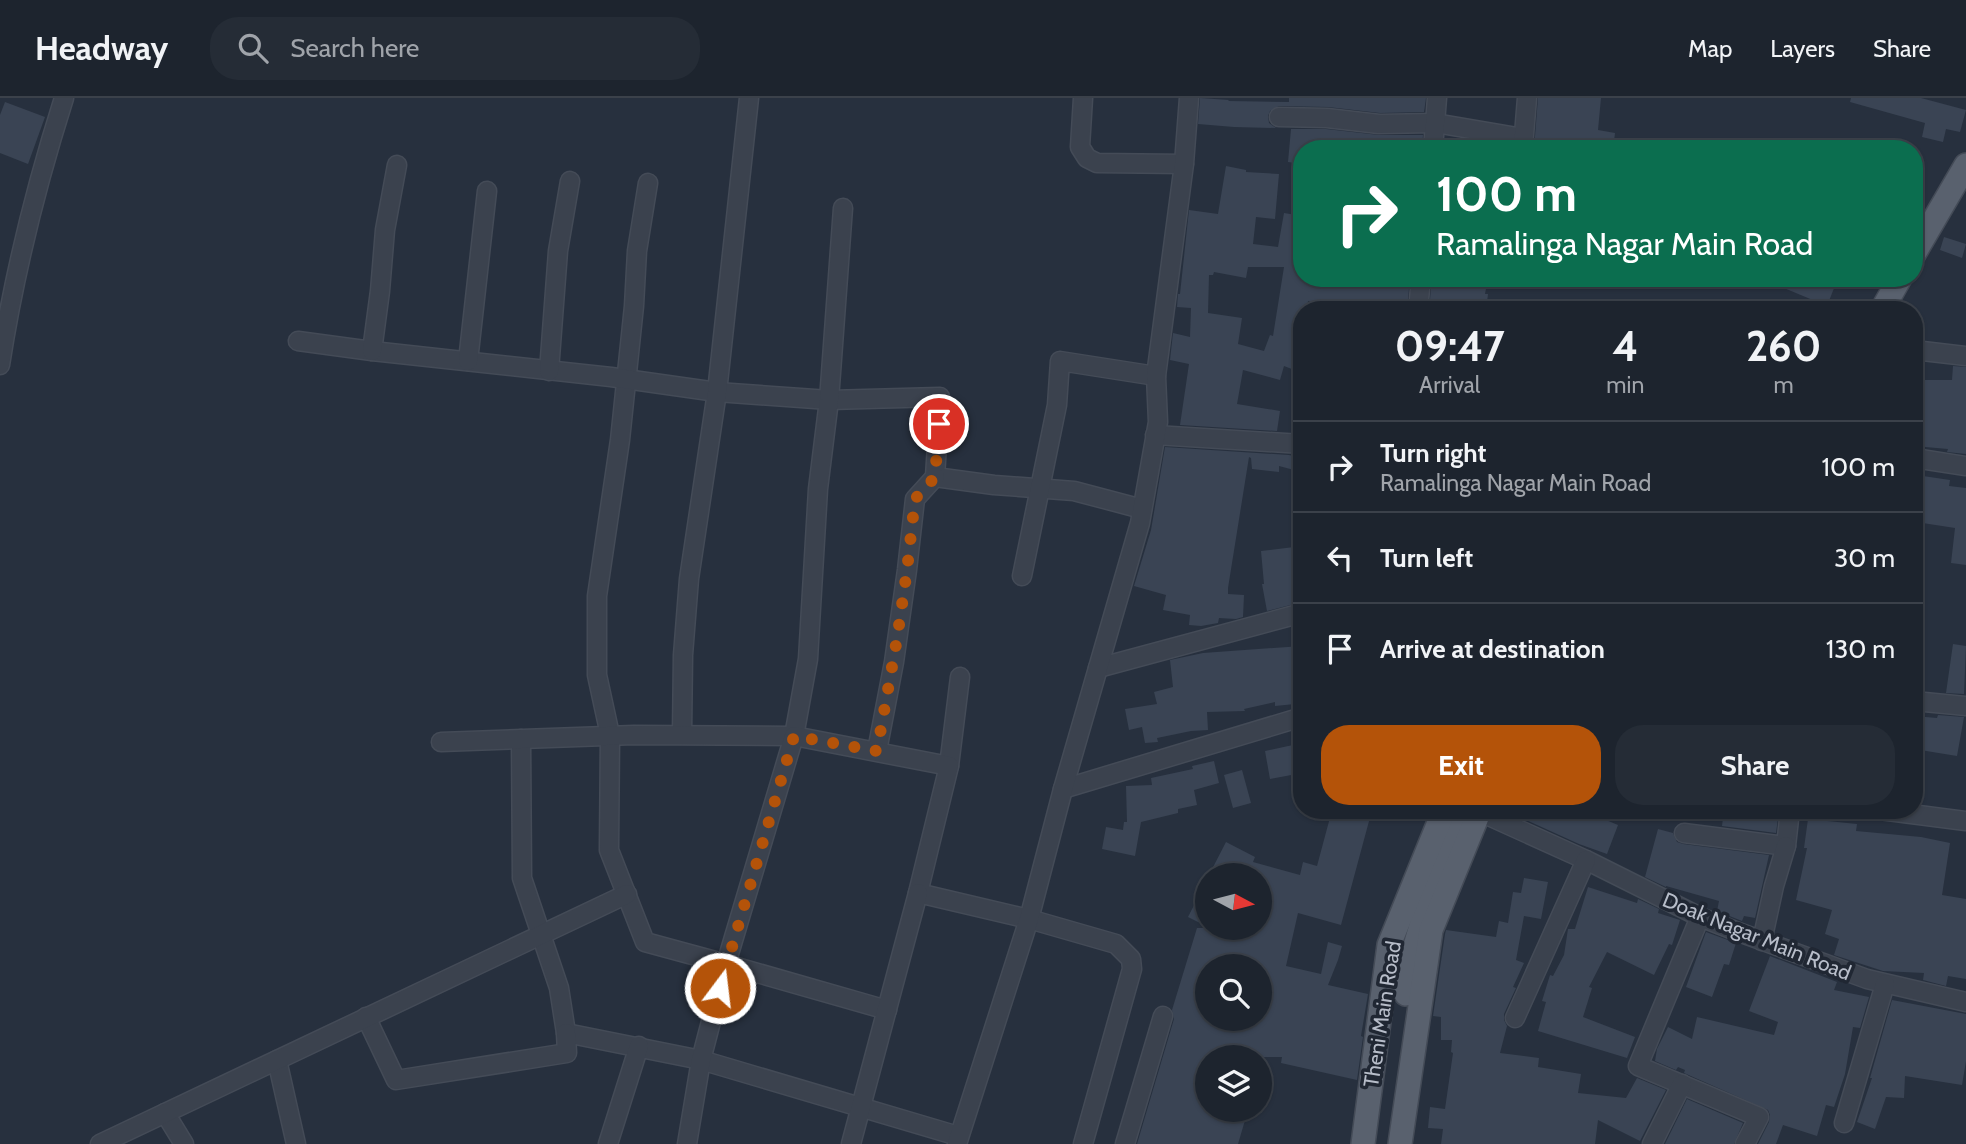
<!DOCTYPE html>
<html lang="en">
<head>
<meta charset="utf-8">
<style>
  :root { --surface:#1d242e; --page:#252c36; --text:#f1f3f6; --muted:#a0a4aa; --line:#3b414a; --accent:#b45309 }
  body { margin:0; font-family:Cabin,sans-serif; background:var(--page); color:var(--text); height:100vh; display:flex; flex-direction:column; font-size:26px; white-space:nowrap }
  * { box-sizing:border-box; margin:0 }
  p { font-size:23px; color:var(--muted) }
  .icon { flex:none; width:38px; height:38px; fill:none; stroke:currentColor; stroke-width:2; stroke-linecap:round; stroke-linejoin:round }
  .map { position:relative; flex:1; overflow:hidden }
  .details { position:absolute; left:1293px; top:203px; width:630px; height:518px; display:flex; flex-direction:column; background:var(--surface); border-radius:28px; box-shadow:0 2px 5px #0004,0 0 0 2px var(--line) }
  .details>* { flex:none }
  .hud { position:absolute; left:1293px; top:42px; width:630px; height:147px; border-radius:28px; box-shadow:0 2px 5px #0004,0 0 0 2px var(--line); background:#0b6e4f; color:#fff; overflow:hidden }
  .needle { width:46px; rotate:97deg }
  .buttons { position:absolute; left:1195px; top:765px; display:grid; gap:14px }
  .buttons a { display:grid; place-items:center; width:77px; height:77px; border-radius:50%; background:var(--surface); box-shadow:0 2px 5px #0004,0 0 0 2px var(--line); font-size:35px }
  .pin { position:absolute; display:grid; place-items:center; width:60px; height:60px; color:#fff; margin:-30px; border:4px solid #fff; border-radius:50%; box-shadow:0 2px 7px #0007 }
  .me { position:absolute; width:77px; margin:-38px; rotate:15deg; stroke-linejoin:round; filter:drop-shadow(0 0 5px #0008) }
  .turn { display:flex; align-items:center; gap:24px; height:147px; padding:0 28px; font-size:32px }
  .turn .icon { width:91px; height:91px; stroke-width:2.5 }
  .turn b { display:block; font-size:49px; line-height:60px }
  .eta { display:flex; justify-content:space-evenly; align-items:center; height:119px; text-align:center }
  .eta b { font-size:42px; font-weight:700; line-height:49px }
  .primary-button { display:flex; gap:14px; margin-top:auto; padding:14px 28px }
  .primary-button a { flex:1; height:80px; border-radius:28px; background:var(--accent); color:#fff; font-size:28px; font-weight:700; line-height:80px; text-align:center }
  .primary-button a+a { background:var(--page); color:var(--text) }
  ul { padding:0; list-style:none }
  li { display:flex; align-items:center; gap:21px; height:91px; padding:0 28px; border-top:2px solid var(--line) }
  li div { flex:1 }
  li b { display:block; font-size:26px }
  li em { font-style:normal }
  header { display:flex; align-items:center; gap:42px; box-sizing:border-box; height:98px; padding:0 35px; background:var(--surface); border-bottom:2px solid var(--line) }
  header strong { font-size:33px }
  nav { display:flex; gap:38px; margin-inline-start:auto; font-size:24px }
  .search { width:490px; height:63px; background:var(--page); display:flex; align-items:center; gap:18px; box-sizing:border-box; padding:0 24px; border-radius:28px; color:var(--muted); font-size:26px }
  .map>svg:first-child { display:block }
  .building { fill:#3a4454; fill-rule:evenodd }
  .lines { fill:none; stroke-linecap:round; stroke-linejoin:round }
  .minor-casing { stroke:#444b57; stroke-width:21 }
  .major-casing { stroke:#444b57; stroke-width:26 }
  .minor { stroke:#3b424e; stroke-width:18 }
  .major { stroke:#59616e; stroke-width:23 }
  .route { stroke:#b45309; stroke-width:12; stroke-dasharray:0 21.6 }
  .labels { text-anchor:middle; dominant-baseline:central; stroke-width:7; stroke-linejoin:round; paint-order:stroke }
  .street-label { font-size:21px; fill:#b7bdc9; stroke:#202733 }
</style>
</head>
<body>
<header>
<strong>Headway</strong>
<div class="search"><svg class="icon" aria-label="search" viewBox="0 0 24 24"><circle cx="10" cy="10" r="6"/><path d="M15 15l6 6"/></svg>Search here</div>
<nav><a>Map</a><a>Layers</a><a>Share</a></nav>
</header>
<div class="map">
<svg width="1966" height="1046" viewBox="0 0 1966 1046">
  <rect width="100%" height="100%" fill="#27303e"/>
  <!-- building -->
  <g class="building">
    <polygon points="1200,0 1229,2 1228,3 1289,4 1289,0 1426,0 1424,14 1380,15 1328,9 1279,8 1270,13 1268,18 1269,25 1276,30 1234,29 1198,26"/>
    <polygon points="1538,0 1601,0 1598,32 1615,35 1613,51 1534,51"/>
    <polygon points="1851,0 1921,0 1966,12 1960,34 1946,31 1943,44 1922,39 1925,25 1850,4"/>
    <polygon points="5,4 45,19 28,66 0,55 0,17"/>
    <polygon points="1291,31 1326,31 1379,37 1423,37 1422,51 1302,51 1302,66 1288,64"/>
    <path d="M1226,68L1246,72V74L1279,76L1275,121L1256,119L1253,146L1278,149L1284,115L1302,118V132L1297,162L1302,163V180H1317L1342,184V180L1372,183L1373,180H1410L1407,212H1340V208L1308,203L1307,212H1302V275L1284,268L1280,282L1243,272L1237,306L1280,313L1277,333L1180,327L1189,266L1170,262L1173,235L1190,239L1191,210L1177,209L1178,196H1180L1189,112L1218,116ZM1248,169H1284L1273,238L1270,237L1264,253L1238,246L1242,220L1208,215L1209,177H1213L1214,174L1246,180Z"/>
    <polygon points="1944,139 1966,146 1962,160 1940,152"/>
    <polygon points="1432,180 1488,180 1485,196 1488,196 1486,212 1429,212"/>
    <polygon points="1760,180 1838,180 1827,208"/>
    <polygon points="1953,268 1966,269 1966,356 1947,354 1948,351 1914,348 1916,311 1920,311 1920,282 1952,282"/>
    <polygon points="1165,349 1289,357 1298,359 1294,372 1279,368 1279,374 1252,371 1251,360 1249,359 1228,490 1228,496 1244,497 1243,519 1236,521 1219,520 1218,525 1201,528 1189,527 1190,517 1163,512 1166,497 1134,488 1151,432"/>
    <polygon points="1923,378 1950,382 1949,388 1966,390 1966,467 1951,465 1955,430 1916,424"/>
    <polygon points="1302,448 1302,504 1267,513 1262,486 1264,486 1261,453"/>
    <polygon points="1953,546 1966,548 1964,596 1946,595"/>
    <polygon points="1302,548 1302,602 1295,603 1295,606 1275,608 1275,604 1244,611 1245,613 1207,614 1208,632 1191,633 1157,640 1158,644 1145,645 1142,629 1129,632 1125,611 1157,606 1154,594 1173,589 1170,562 1203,555"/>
    <polygon points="1938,617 1964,619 1957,658 1914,651 1914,618 1937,620"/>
    <polygon points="1302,645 1302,675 1270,681 1265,653"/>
    <polygon points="1214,663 1219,685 1194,692 1197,707 1178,711 1178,715 1141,724 1135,758 1102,751 1106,729 1123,732 1124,724 1127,724 1126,688 1152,687 1151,680 1193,671 1192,668"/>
    <polygon points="1242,672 1251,705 1233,710 1224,677"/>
    <path d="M1332,712H1372L1341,827L1298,815L1286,868L1321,876L1328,844L1342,848L1338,862L1328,887L1368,896L1361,938L1363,939L1357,982L1281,965L1282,959H1208V1012H1248L1238,1046H1137L1174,921L1172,912L1197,830H1260V777H1209L1226,744L1255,759L1253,764L1300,777L1303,764L1317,768ZM1208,868H1260V920H1208Z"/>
    <polygon points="1504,712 1582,712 1618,727 1607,756 1579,746"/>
    <polygon points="1724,712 1779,712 1776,735 1722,728"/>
    <polygon points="1808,721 1857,726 1856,733 1921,739 1950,745 1942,797 1966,801 1966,881 1948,878 1946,888 1923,882 1924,875 1883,873 1834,857 1839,841 1825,836 1832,812 1796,802 1807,750 1804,750"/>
    <polygon points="1658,731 1673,735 1677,744 1683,746 1769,757 1755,820 1744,818 1742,823 1717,813 1719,803 1666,788 1666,789 1645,779"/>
    <polygon points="1208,780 1208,829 1188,819"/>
    <polygon points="1524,780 1548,784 1541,821 1524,818 1516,862 1524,865 1513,889 1516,890 1515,892 1504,916 1504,922 1507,928 1500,955 1539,960 1538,969 1581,976 1578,995 1626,1000 1637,980 1666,992 1640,1043 1598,1022 1595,1046 1441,1046 1443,1031 1428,1030 1430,1009 1445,1011 1453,955 1451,954 1452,942 1441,942 1441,919 1433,918 1445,836 1446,832 1496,839 1499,823 1508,825 1513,794 1521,795"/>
    <polygon points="1588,789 1637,805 1638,801 1659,811 1658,815 1680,822 1672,847 1669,846 1654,877 1607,854 1589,889 1592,890 1583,919 1635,939 1627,960 1538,933 1546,904 1542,903 1550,877 1553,878 1564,857 1568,831 1575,831"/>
    <polygon points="1706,834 1736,845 1729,867 1724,866 1712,899 1686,889"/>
    <polygon points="1770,858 1837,884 1834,892 1869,899 1860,930 1853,929 1845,976 1834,1009 1826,1007 1817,1038 1783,1027 1776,1046 1758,1046 1769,1024 1770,1017 1768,1012 1684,975 1685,972 1678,969 1676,972 1655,963 1657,951 1668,929 1692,941 1697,919 1774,937 1778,924 1749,913"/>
    <polygon points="1892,902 1966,916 1966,963 1962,987 1905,978 1904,1000 1886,999 1875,1031 1857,1024 1872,980 1870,980"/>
    <polygon points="1687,1001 1743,1025 1734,1046 1665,1046"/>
  </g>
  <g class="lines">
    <!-- minor casing -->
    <g class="minor-casing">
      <g id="minor">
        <polyline points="1083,0 1080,49 1087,60 1097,65 1184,66"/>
        <polyline points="1279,19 1327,20 1379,26 1435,25 1523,40"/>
        <polyline points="1523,49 1527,0"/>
        <polyline points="1433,51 1437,0"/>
        <polyline points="648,85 637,153 634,208 620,342 597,498 597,577 610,637 609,752 645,844 726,866 887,912"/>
        <polyline points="1418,212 1421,180"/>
        <polyline points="298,243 372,253 611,279 717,294 829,302 940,299 935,379 994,387 1074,393 1142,411"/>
        <polyline points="1914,252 1966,258"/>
        <polyline points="372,253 380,193 385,132 397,67"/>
        <polyline points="468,263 487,93"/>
        <path d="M0,267C14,176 36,88 64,0"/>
        <polyline points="549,273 558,153 570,83"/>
        <polyline points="1155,337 1302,346"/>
        <polyline points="1914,360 1966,368"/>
        <polyline points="1022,478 1057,307 1060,263 1156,278"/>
        <polyline points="1098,570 1302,515"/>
        <polyline points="1914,603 1966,608"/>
        <polyline points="682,636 683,557 689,481 717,294 749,0"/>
        <polyline points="521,641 522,780 559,890 566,935 701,962 958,1038"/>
        <polyline points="441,644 634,637 794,638 808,561 818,391 829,302 843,110"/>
        <polyline points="877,653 894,564 907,472 915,401 935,379"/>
        <polyline points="949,668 960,579"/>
        <polyline points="1063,691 1302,619"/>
        <polyline points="1880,712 1966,723"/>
        <polyline points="1480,714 1586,762 1700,819 1733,832 1867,881 1966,904"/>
        <polyline points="1684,735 1786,748 1790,712"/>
        <polyline points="1700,819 1638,968 1759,1019 1745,1046"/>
        <polyline points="1762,843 1774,788 1786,748"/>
        <polyline points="366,919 396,982 567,955 566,935"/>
        <polyline points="1515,920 1586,762"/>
        <polyline points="277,962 296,1046"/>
        <polyline points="165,1015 184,1046"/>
        <polyline points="1844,1025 1885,886"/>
        <polyline points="100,1046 627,796"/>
        <polyline points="608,1046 639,948"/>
        <polyline points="687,1046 701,962 726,866 794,638 949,668 918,795 1029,821 1116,846 1131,861 1132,871 1083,1046"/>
        <polyline points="851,1046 918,795"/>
        <polyline points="957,1046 1029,821 1063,691 1140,425 1158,324 1156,278 1184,66 1189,0"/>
        <polyline points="1125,1046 1163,918"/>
        <polyline points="1652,1046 1682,986"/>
      </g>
    </g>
    <!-- major casing -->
    <g class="major-casing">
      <g id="major">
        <polyline points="1914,156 1966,67"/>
        <polyline points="1882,212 1900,180"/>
        <polyline points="1406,896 1410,865 1446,743 1461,712"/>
        <polyline points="1363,1046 1389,847 1444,712"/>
        <polyline points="1400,1046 1431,832 1480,712"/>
      </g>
    </g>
    <!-- minor -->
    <use href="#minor" class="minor"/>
    <!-- major -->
    <use href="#major" class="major"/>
  </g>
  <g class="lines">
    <!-- route -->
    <polyline class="route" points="720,890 794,638 877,653 897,541 907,472 915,401 935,379 939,326"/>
  </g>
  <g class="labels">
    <!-- street labels -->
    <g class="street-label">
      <text transform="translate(1757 838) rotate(22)">Doak Nagar Main Road</text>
      <text transform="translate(1382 916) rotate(-81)">Theni Main Road</text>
    </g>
  </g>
</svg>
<div class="buttons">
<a><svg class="needle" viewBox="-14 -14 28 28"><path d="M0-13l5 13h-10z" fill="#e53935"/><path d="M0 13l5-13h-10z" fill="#a0a4aa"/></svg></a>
<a><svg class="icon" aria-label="search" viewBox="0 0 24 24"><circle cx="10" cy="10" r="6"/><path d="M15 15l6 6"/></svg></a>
<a><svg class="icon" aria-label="layers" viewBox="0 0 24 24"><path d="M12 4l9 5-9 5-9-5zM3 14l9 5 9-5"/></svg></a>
</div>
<div class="pin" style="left:939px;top:326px;background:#d93025"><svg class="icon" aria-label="arrive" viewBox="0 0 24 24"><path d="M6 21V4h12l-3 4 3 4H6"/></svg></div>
<svg class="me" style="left:720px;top:890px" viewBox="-20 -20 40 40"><circle r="17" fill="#b45309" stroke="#fff" stroke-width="3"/><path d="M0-11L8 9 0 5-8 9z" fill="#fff"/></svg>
<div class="hud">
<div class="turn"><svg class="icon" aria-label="right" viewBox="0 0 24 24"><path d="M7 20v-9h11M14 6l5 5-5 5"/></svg><div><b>100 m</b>Ramalinga Nagar Main Road</div></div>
</div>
<section class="details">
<div class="eta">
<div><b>09:47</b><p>Arrival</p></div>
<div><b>4</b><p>min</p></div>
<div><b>260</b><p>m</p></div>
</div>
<ul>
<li><svg class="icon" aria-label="right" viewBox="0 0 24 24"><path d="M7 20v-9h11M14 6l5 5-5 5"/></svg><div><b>Turn right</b><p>Ramalinga Nagar Main Road</p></div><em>100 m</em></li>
<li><svg class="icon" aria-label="left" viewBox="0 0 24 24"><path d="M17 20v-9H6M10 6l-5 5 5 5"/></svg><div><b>Turn left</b></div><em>30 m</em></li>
<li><svg class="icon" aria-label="arrive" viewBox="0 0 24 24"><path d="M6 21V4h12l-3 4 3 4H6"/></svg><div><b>Arrive at destination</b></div><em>130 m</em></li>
</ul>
<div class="primary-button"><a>Exit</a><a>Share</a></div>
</section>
</div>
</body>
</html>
